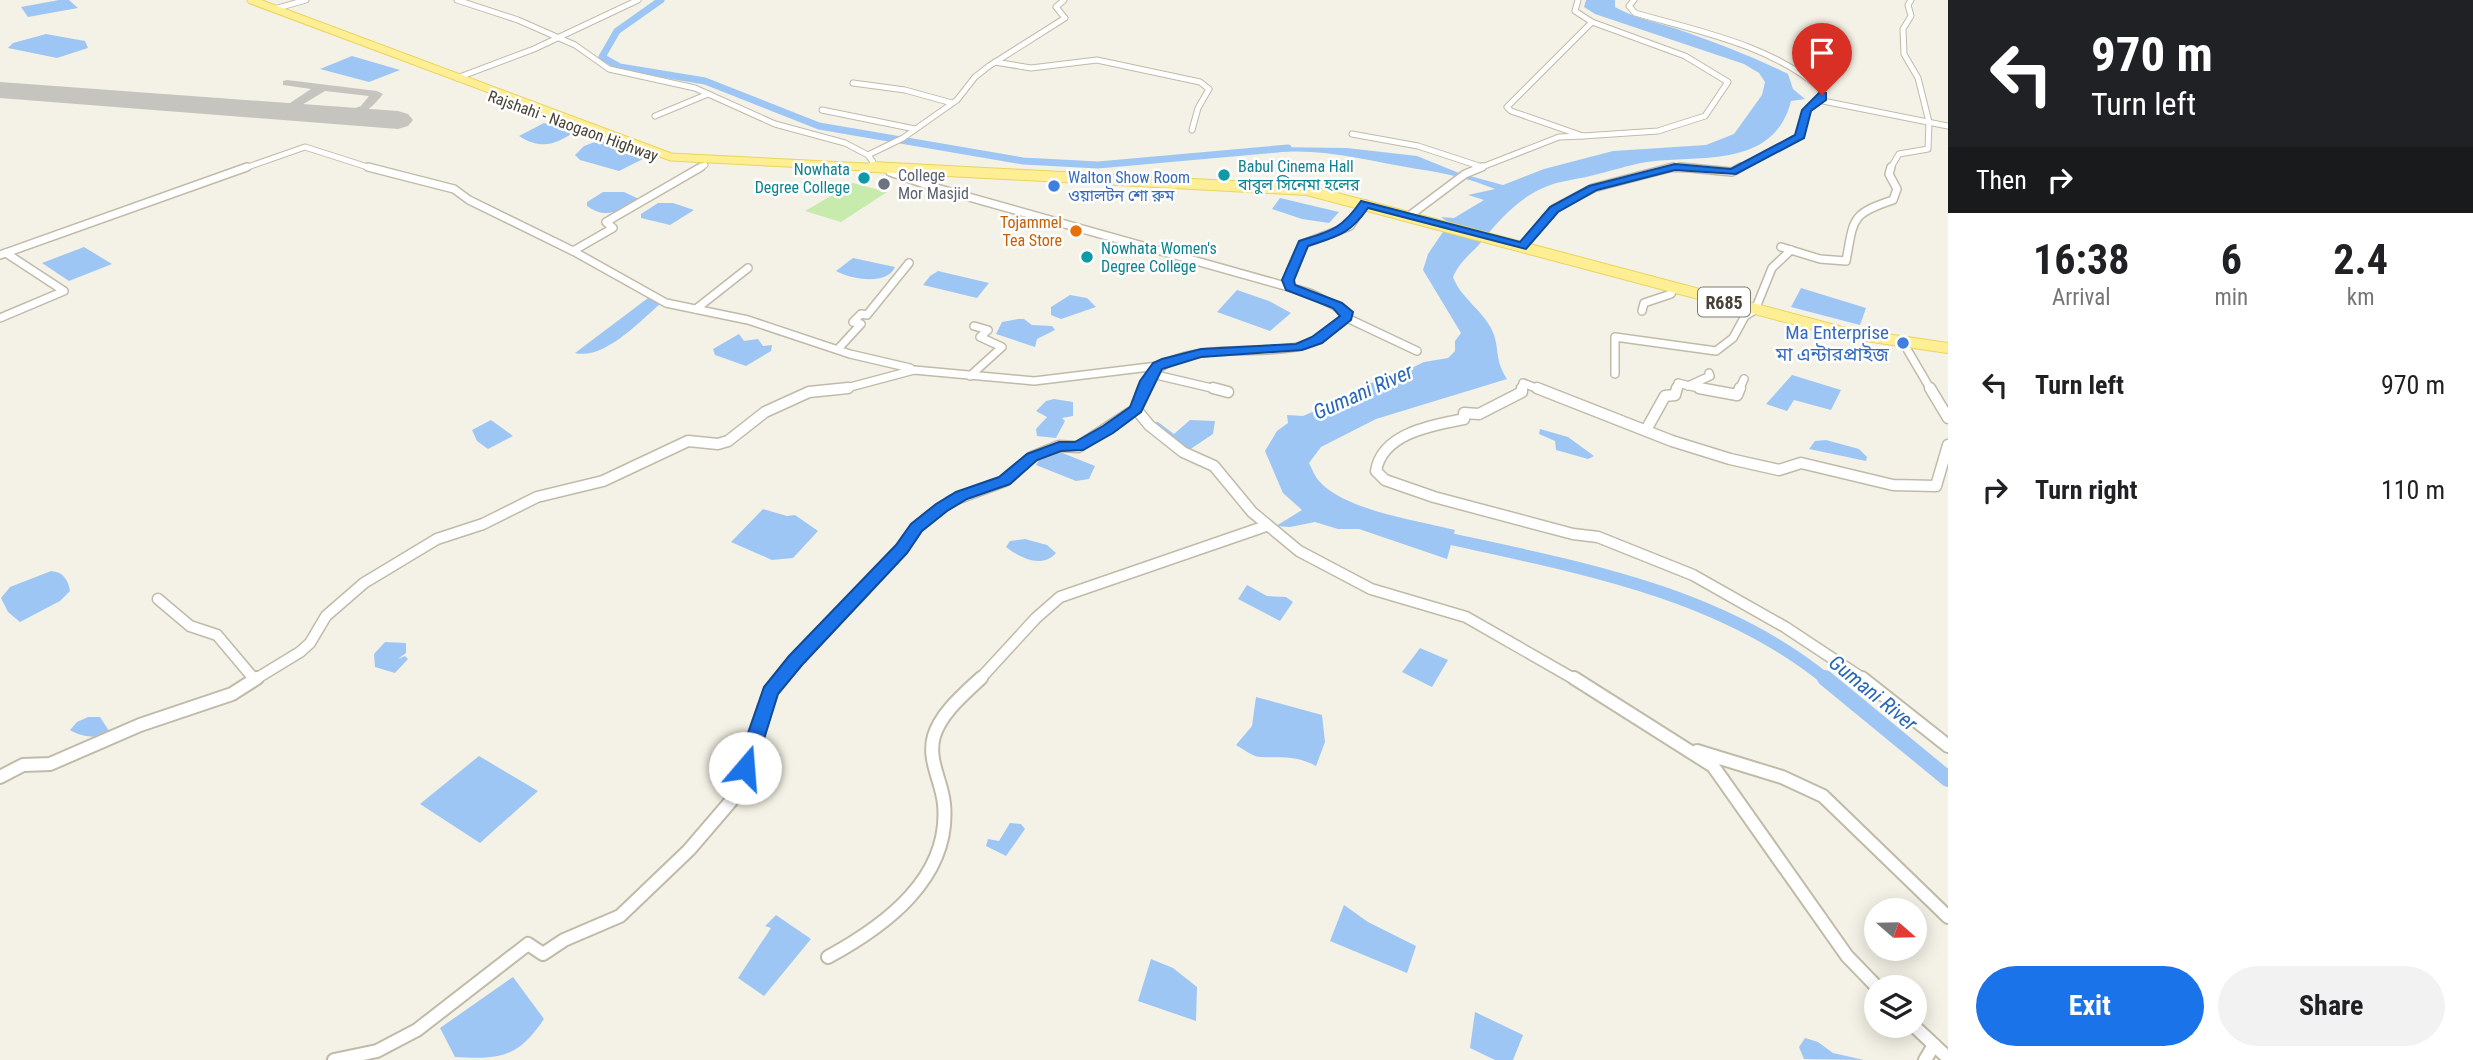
<!DOCTYPE html>
<html lang="en">
<head>
<meta charset="utf-8">
<style>
  :root { --surface:#fff; --page:#f2f2f2; --text:#202124; --muted:#757577; --accent:#1a73e8 }
  body { margin:0; font-family:"Roboto Condensed","Noto Sans Bengali",sans-serif; background:var(--page); color:var(--text); height:100vh; display:flex; flex-direction:column; font-size:26px; white-space:nowrap }
  * { box-sizing:border-box; margin:0 }
  p { font-size:23px; color:var(--muted) }
  .icon { flex:none; width:38px; height:38px; fill:none; stroke:currentColor; stroke-width:2; stroke-linecap:round; stroke-linejoin:round }
  .map { position:relative; flex:1; overflow:hidden }
  .panel { display:flex; flex-direction:column; background:var(--surface); width:525px }
  .panel>* { flex:none }
  .banner { background:#202124; color:#fff; overflow:hidden }
  .needle { width:46px; rotate:110deg }
  .buttons { position:absolute; left:1864px; top:898px; display:grid; gap:14px }
  .buttons a { display:grid; place-items:center; width:63px; height:63px; border-radius:50%; background:var(--surface); box-shadow:0 4px 18px #0003; font-size:35px }
  .pin { position:absolute; display:grid; place-items:center; width:60px; height:60px; color:#fff; margin:-72px -30px; border-radius:50% 50% 50% 0; rotate:-45deg; box-shadow:0 0 7px #0007 }
  .pin .icon { rotate:45deg }
  .me { position:absolute; width:77px; margin:-38px; rotate:18deg; stroke-linejoin:round; filter:drop-shadow(0 0 5px #0008) }
  .turn { display:flex; align-items:center; gap:24px; height:147px; padding:0 28px; font-size:32px }
  .turn .icon { width:91px; height:91px; stroke-width:2.5 }
  .turn b { display:block; font-size:49px; line-height:60px }
  .then { display:flex; align-items:center; height:66px; padding:0 28px; background:#0003; gap:14px; font-size:26px }
  .eta { display:flex; justify-content:space-evenly; align-items:center; height:119px; text-align:center }
  .eta b { font-size:42px; font-weight:700; line-height:49px }
  .cta { display:flex; gap:14px; margin-top:auto; padding:14px 28px }
  .cta a { flex:1; height:80px; border-radius:42px; background:var(--accent); color:#fff; font-size:28px; font-weight:700; line-height:80px; text-align:center }
  .cta a+a { background:var(--page); color:var(--text) }
  ul { padding:0; list-style:none }
  li { display:flex; align-items:center; gap:21px; height:105px; padding:0 28px }
  li div { flex:1 }
  li b { display:block; font-size:26px }
  li em { font-style:normal }
  main { display:flex; flex:1; min-height:0 }
  .map>svg:first-child { display:block }
  .green { fill:#c6ebac }
  .water { fill:#9ec6f4 }
  .lines { fill:none; stroke-linecap:round; stroke-linejoin:round }
  .river-far2 { stroke:#9ec6f4; stroke-width:7 }
  .river-far1 { stroke:#9ec6f4; stroke-width:12 }
  .river { stroke:#9ec6f4; stroke-width:16 }
  .taxiway { fill:#c5c4be; fill-rule:evenodd }
  .runway { fill:#c5c4be; fill-rule:evenodd }
  .minor-far3-casing { stroke:#c0bba8; stroke-width:7 }
  .minor-far2-casing { stroke:#c0bba8; stroke-width:10 }
  .minor-far1-casing { stroke:#c0bba8; stroke-width:13 }
  .minor-casing { stroke:#c0bba8; stroke-width:16 }
  .major-far1-casing { stroke:#ebd35d; stroke-width:9 }
  .major-casing { stroke:#ebd35d; stroke-width:12 }
  .minor-far3 { stroke:#fff; stroke-width:5 }
  .minor-far2 { stroke:#fff; stroke-width:7 }
  .minor-far1 { stroke:#fff; stroke-width:10 }
  .minor { stroke:#fff; stroke-width:12 }
  .major-far1 { stroke:#ffef94; stroke-width:7 }
  .major { stroke:#ffef94; stroke-width:10 }
  .route { fill:#1a73e8; stroke:#114b97; stroke-width:2 }
  .culture-dot { fill:#0f9aa8; stroke:#fff; stroke-width:2.5 }
  .worship-dot { fill:#6b7280; stroke:#fff; stroke-width:2.5 }
  .shop-dot { fill:#3f7fe0; stroke:#fff; stroke-width:2.5 }
  .food-dot { fill:#e8710a; stroke:#fff; stroke-width:2.5 }
  .labels { text-anchor:middle; dominant-baseline:central; stroke-width:5; stroke-linejoin:round; paint-order:stroke }
  .far-street-label { font-size:16px; fill:#474235; stroke:#fff }
  .far-culture-label { font-size:16px; fill:#0d838f; stroke:#fff; text-anchor:start }
  .far-worship-label { font-size:16px; fill:#5b616d; stroke:#fff; text-anchor:start }
  .far-shop-label { font-size:16px; fill:#366cbe; stroke:#fff; text-anchor:start }
  .far-food-label { font-size:16px; fill:#c56008; stroke:#fff; text-anchor:end }
  .shield { fill:#fff; stroke:#7e7b72; stroke-width:2 }
  .shield-label { font-size:18px; font-weight:bold; fill:#474235 }
  .shop-label { font-size:19px; fill:#366cbe; stroke:#fff; text-anchor:end }
  .water-label { font-size:21px; font-style:italic; fill:#2768b9; stroke:#fff }
</style>
</head>
<body>
<main>
<div class="map">
<svg width="1948" height="1060" viewBox="0 0 1948 1060">
  <rect width="100%" height="100%" fill="#f4f2e6"/>
  <!-- green -->
  <polygon class="green" points="853,183 887,192 841,222 805,211"/>
  <!-- water -->
  <g class="water">
    <polygon points="59,0 69,0 78,8 28,17 21,7"/>
    <path d="M1586,0H1615V7C1634,18 1656,22 1677,29C1714,42 1752,56 1788,74L1793,89L1805,99L1791,101C1774,169 1700,155 1647,162C1627,165 1609,172 1590,176C1574,180 1557,181 1543,188C1518,199 1500,219 1483,240C1472,254 1461,259 1453,277C1461,298 1481,309 1491,328C1501,348 1493,357 1507,379L1376,419L1321,447L1309,463C1312,469 1315,477 1320,482C1345,510 1419,521 1455,530L1447,559L1359,529H1338L1315,522L1290,527L1276,526L1302,510L1283,493L1265,451L1277,431L1288,423L1287,415L1303,416L1365,389L1367,383L1401,380L1397,375L1424,362L1448,358L1455,351V341L1461,333L1423,270L1428,254L1449,223L1441,217L1454,218L1484,200L1468,195L1495,189C1468,178 1445,173 1417,169C1368,161 1321,147 1271,153L1274,147L1347,148L1417,156L1459,173L1503,185L1544,169L1613,151L1706,145L1734,134L1762,95L1765,82L1759,73L1744,64L1595,14L1584,7Z"/>
    <polygon points="46,34 85,41 88,48 57,58 8,48 13,43"/>
    <polygon points="352,56 400,70 369,82 320,69"/>
    <path d="M544,123L576,131C555,145 541,150 519,136Z"/>
    <polygon points="600,140 645,158 619,171 580,160 575,155 584,146"/>
    <path d="M603,192H624L639,199C620,211 607,220 587,206V202Z"/>
    <polygon points="1280,198 1339,212 1329,223 1302,219 1272,209"/>
    <polygon points="658,203 673,203 694,210 670,225 641,218 641,214"/>
    <polygon points="84,247 112,264 69,281 42,263"/>
    <path d="M853,258L895,267C887,286 850,279 836,271Z"/>
    <polygon points="938,271 989,283 977,298 923,285 930,276"/>
    <polygon points="1801,288 1866,308 1860,325 1791,307"/>
    <polygon points="1237,290 1269,301 1291,313 1270,331 1217,312"/>
    <polygon points="1070,295 1087,298 1096,307 1061,319 1051,315 1051,307"/>
    <path d="M648,298L660,304C639,322 604,360 575,353Z"/>
    <polygon points="1018,319 1024,319 1032,325 1052,326 1055,330 1037,339 1035,347 996,334 1002,322"/>
    <polygon points="739,334 744,341 758,339 763,346 772,345 771,351 746,366 715,355 713,349"/>
    <polygon points="1792,375 1841,390 1831,410 1794,400 1787,411 1766,404"/>
    <polygon points="1054,399 1073,402 1073,416 1062,418 1065,421 1056,438 1037,436 1036,429 1047,417 1036,411 1046,401"/>
    <polygon points="491,420 513,436 488,449 477,441 472,430"/>
    <polygon points="1190,420 1215,421 1213,434 1186,452 1153,422 1158,422 1174,434"/>
    <polygon points="1540,429 1568,437 1594,456 1588,459 1556,450 1555,441 1539,434"/>
    <polygon points="1826,440 1859,449 1867,457 1866,461 1809,449 1815,441"/>
    <polygon points="1055,450 1095,466 1089,479 1076,481 1036,465 1046,451"/>
    <polygon points="763,509 787,516 795,515 818,531 793,558 772,560 731,542"/>
    <path d="M1025,539L1047,545L1056,553C1042,569 1020,558 1006,547L1010,541Z"/>
    <path d="M51,571C63,572 68,579 70,591L60,601L20,622L8,612L1,598L10,587Z"/>
    <polygon points="1247,585 1267,596 1286,597 1293,602 1280,621 1238,599"/>
    <polygon points="385,642 406,643 406,653 398,659 405,656 408,659 395,673 375,667 374,654"/>
    <polygon points="1420,648 1448,660 1432,687 1402,672"/>
    <path d="M1256,697L1322,715L1325,742L1316,766C1296,755 1283,758 1261,757C1253,757 1243,749 1236,745L1252,726Z"/>
    <path d="M88,717H100L111,734C98,738 83,738 70,730L77,722Z"/>
    <polygon points="479,756 538,791 480,843 420,804"/>
    <polygon points="1010,823 1021,824 1025,829 1006,856 986,846 988,839 999,841"/>
    <polygon points="1344,905 1368,922 1416,946 1407,973 1330,941"/>
    <polygon points="776,915 811,939 764,996 738,978 771,928 765,926"/>
    <polygon points="1151,959 1173,968 1197,987 1196,1021 1138,1001"/>
    <path d="M513,977L544,1019C519,1056 502,1060 455,1057L440,1028Z"/>
    <polygon points="1475,1012 1523,1035 1513,1060 1495,1060 1470,1048"/>
    <polygon points="1805,1038 1818,1042 1833,1053 1864,1060 1804,1059 1799,1047"/>
  </g>
  <g class="lines">
    <!-- river-far2 -->
    <polyline class="river-far2" points="661,0 617,31 602,57 620,67 705,81 819,126 1023,161 1098,165 1288,148"/>
    <!-- river-far1 -->
    <path class="river-far1" d="M1437,536C1572,566 1717,590 1827,680"/>
    <!-- river -->
    <polyline class="river" points="1825,678 1948,779"/>
    <!-- taxiway -->
    <path class="taxiway" d="M287,80L377,91L383,94C372,108 359,120 341,119V113L361,106L369,96L325,91L285,115L281,113V109L311,89L283,85V81Z"/>
    <!-- runway -->
    <polygon class="runway" points="0,82 398,111 408,114 413,120 408,126 398,129 0,98"/>
    <!-- minor-far3 casing -->
    <g class="minor-far3-casing">
      <g id="minor-far3">
        <polyline points="457,0 518,20 575,45 609,69 695,88 775,124 845,143 868,155 873,162 870,169"/>
        <polyline points="1578,0 1575,11 1592,22"/>
        <path d="M1634,0L1629,6L1635,13C1698,31 1771,45 1821,89V100"/>
        <polyline points="274,9 306,0"/>
        <polygon points="1592,22 1685,56 1728,82 1705,116 1658,131 1583,136 1511,111 1507,107"/>
        <polyline points="995,62 1031,68 1097,60 1200,82 1209,89 1198,108 1192,130"/>
        <polyline points="457,78 534,49 638,0"/>
        <polyline points="853,83 905,90 952,103"/>
        <polyline points="822,110 915,129"/>
        <polyline points="655,116 708,94"/>
        <polyline points="1352,134 1418,146 1482,167"/>
        <polyline points="868,155 903,138 957,100 975,77 989,66 1065,18 1056,7 1064,0"/>
        <polyline points="242,169 305,147 374,169"/>
        <polyline points="698,169 705,165"/>
        <polyline points="1477,169 1559,137 1583,136"/>
        <polyline points="1666,169 1700,169"/>
        <polyline points="1737,169 1800,136 1807,110 1818,100 1948,126"/>
        <polyline points="1890,169 1899,154 1928,149 1929,122 1918,78 1904,54 1903,29 1911,16 1908,5 1911,0"/>
      </g>
    </g>
    <!-- minor-far2 casing -->
    <g class="minor-far2-casing">
      <g id="minor-far2">
        <polyline points="368,167 454,189 469,200 573,251 613,228 606,222 701,167"/>
        <polyline points="1680,167 1732,172 1741,167"/>
        <path d="M890,172L933,187L1310,293L1347,312V318C1333,329 1319,341 1301,346C1257,358 1163,335 1143,390"/>
        <polyline points="1409,216 1465,174 1482,167"/>
        <polyline points="1522,247 1554,209 1593,188 1673,167"/>
        <path d="M1781,247L1820,259L1846,261C1854,219 1850,214 1893,200L1897,189L1889,174L1891,167"/>
        <polyline points="573,251 666,303 748,320 850,354 910,368"/>
        <polyline points="0,255 247,167"/>
        <polyline points="1290,287 1290,272 1303,244 1350,226 1365,204"/>
        <polyline points="696,309 748,268"/>
        <polyline points="1642,311 1644,303 1671,294 1674,288"/>
        <polyline points="0,318 64,291 6,253"/>
        <polyline points="1347,318 1417,351"/>
        <polyline points="1904,344 1931,390"/>
        <polyline points="838,349 861,324 853,322 861,314 867,315 909,263"/>
        <polyline points="1152,374 1220,390"/>
        <polyline points="1615,374 1615,337 1716,351 1733,338 1745,316 1755,310 1772,268 1791,250"/>
        <polyline points="970,376 1002,347 980,337 988,330 974,326"/>
        <polyline points="1688,386 1710,376 1709,373"/>
        <polyline points="839,390 914,370 1034,381 1158,366"/>
        <polyline points="1522,390 1523,383 1541,390"/>
        <polyline points="1676,390 1678,383 1706,390"/>
        <polyline points="1739,390 1744,379"/>
      </g>
    </g>
    <!-- minor-far1 casing -->
    <g class="minor-far1-casing">
      <g id="minor-far1">
        <polyline points="1143,388 1136,409 1149,425 1183,452 1214,466 1252,512 1299,551 1371,589 1466,617 1576,680"/>
        <polyline points="1213,388 1228,392"/>
        <path d="M1522,388V392L1479,414L1464,413V419C1433,425 1382,433 1376,471L1385,480L1434,497L1573,534L1598,537L1693,575L1785,627L1865,680"/>
        <polyline points="1537,388 1672,441 1730,459 1779,470 1801,463 1893,485 1936,486 1948,445"/>
        <polyline points="1699,388 1737,395 1740,388"/>
        <polyline points="1930,388 1948,418"/>
        <polyline points="1646,430 1665,396 1675,395 1677,388"/>
        <polyline points="158,599 190,626 217,635 255,680"/>
        <polyline points="254,680 300,652 310,643 326,616 364,583 437,539 483,524 537,497 603,481 688,441 718,444 728,441 765,412 809,392 848,388"/>
        <polyline points="779,680 902,549 916,528 951,501 1005,481 1032,457 1059,446 1078,447 1136,409"/>
        <polyline points="979,680 1036,618 1060,597 1266,526"/>
      </g>
    </g>
    <!-- minor casing -->
    <g class="minor-casing">
      <g id="minor">
        <polyline points="1574,678 1713,766 1847,956 1877,987"/>
        <polyline points="1862,678 1948,746"/>
        <polyline points="1697,751 1782,777 1823,796 1948,917"/>
        <polyline points="0,777 23,765 50,764 140,725 232,694 257,678"/>
        <path d="M828,957C885,926 951,878 944,804C942,781 927,760 934,736C941,713 963,695 981,678"/>
        <polyline points="1914,1026 1948,1058"/>
        <polyline points="334,1060 377,1051 417,1030 528,944 543,954 564,940 620,916 689,850 731,801 770,692 781,678"/>
        <polyline points="1925,1060 1934,1045"/>
      </g>
    </g>
    <!-- major-far1 casing -->
    <g class="major-far1-casing">
      <polyline id="major-far1" points="251,0 671,157 906,169"/>
    </g>
    <!-- major casing -->
    <g class="major-casing">
      <polyline id="major" points="873,167 1307,190 1846,333 1948,348"/>
    </g>
    <!-- minor-far3 -->
    <use href="#minor-far3" class="minor-far3"/>
    <!-- minor-far2 -->
    <use href="#minor-far2" class="minor-far2"/>
    <!-- minor-far1 -->
    <use href="#minor-far1" class="minor-far1"/>
    <!-- minor -->
    <use href="#minor" class="minor"/>
    <!-- major-far1 -->
    <use href="#major-far1" class="major-far1"/>
    <!-- major -->
    <use href="#major" class="major"/>
  </g>
  <!-- route -->
  <path class="route" d="M1819,93H1826V100L1811,111L1804,138L1736,174L1675,170L1597,190L1558,212L1526,249L1368,208C1349,235 1338,236 1308,246L1294,280L1295,285L1342,303L1353,312L1351,320L1322,343L1302,350L1201,357L1162,369L1141,412L1113,433L1083,450L1061,451L1037,460L1010,484L967,499L947,511L922,531L907,553L802,665L778,694L755,768L752,773H738L736,768L764,687L789,656L896,545L911,524L936,504L956,492L999,477L1027,454L1059,442H1075L1103,426L1130,407L1140,381L1153,363L1162,359L1201,349L1296,344L1312,337L1340,316L1333,308L1286,290L1282,280L1299,241C1331,231 1342,229 1361,201L1520,242L1550,207L1589,186L1675,164L1731,169L1795,135L1802,110Z"/>
  <!-- markers -->
  <g class="culture-dot">
    <circle cx="1224" cy="175" r="7"/>
    <circle cx="864" cy="178" r="7"/>
    <circle cx="1087" cy="257" r="7"/>
  </g>
  <circle class="worship-dot" cx="884" cy="184" r="7"/>
  <g class="shop-dot">
    <circle cx="1054" cy="186" r="7"/>
    <circle cx="1903" cy="343" r="7"/>
  </g>
  <circle class="food-dot" cx="1076" cy="231" r="7"/>
  <g class="labels">
    <!-- far-street labels -->
    <g class="far-street-label">
      <text transform="translate(573 126) rotate(20)">Rajshahi - Naogaon Highway</text>
    </g>
    <!-- far-culture labels -->
    <g class="far-culture-label">
      <text x="1238" y="166">Babul Cinema Hall<tspan x="1238" dy="18">বাবুল সিনেমা হলের</tspan></text>
      <text x="850" y="169" text-anchor="end">Nowhata<tspan x="850" dy="18">Degree College</tspan></text>
      <text x="1101" y="248">Nowhata Women's<tspan x="1101" dy="18">Degree College</tspan></text>
    </g>
    <!-- far-worship labels -->
    <g class="far-worship-label">
      <text x="898" y="175">College<tspan x="898" dy="18">Mor Masjid</tspan></text>
    </g>
    <!-- far-shop labels -->
    <g class="far-shop-label">
      <text x="1068" y="177">Walton Show Room<tspan x="1068" dy="18">ওয়ালটন শো রুম</tspan></text>
    </g>
    <!-- far-food labels -->
    <g class="far-food-label">
      <text x="1062" y="222">Tojammel<tspan x="1062" dy="18">Tea Store</tspan></text>
    </g>
    <!-- shield labels -->
    <rect class="shield" x="1698" y="287.5" width="52" height="29" rx="5"/>
    <g class="shield-label">
      <text x="1724" y="302">R685</text>
    </g>
    <!-- shop labels -->
    <g class="shop-label">
      <text x="1889" y="332">Ma Enterprise<tspan x="1889" dy="22">মা এন্টারপ্রাইজ</tspan></text>
    </g>
    <!-- water labels -->
    <g class="water-label">
      <text transform="translate(1363 392) rotate(-24)">Gumani River</text>
      <text transform="translate(1873 693) rotate(39)">Gumani River</text>
    </g>
  </g>
</svg>
<div class="buttons">
<a><svg class="needle" viewBox="-14 -14 28 28"><path d="M0-13l5 13h-10z" fill="#e53935"/><path d="M0 13l5-13h-10z" fill="#757577"/></svg></a>
<a><svg class="icon" aria-label="layers" viewBox="0 0 24 24"><path d="M12 4l9 5-9 5-9-5zM3 14l9 5 9-5"/></svg></a>
</div>
<div class="pin" style="left:1822px;top:95px;background:#d93025"><svg class="icon" aria-label="arrive" viewBox="0 0 24 24"><path d="M6 21V4h12l-3 4 3 4H6"/></svg></div>
<svg class="me" style="left:745px;top:768px" viewBox="-20 -20 40 40"><circle r="19" fill="#fff"/><path d="M0-13L10 11 0 6-10 11z" fill="#1a73e8"/></svg>
</div>
<section class="panel">
<div class="banner">
<div class="turn"><svg class="icon" aria-label="left" viewBox="0 0 24 24"><path d="M17 20v-9H6M10 6l-5 5 5 5"/></svg><div><b>970 m</b>Turn left</div></div>
<div class="then">Then<svg class="icon" aria-label="right" viewBox="0 0 24 24"><path d="M7 20v-9h11M14 6l5 5-5 5"/></svg></div>
</div>
<div class="eta">
<div><b>16:38</b><p>Arrival</p></div>
<div><b>6</b><p>min</p></div>
<div><b>2.4</b><p>km</p></div>
</div>
<ul>
<li><svg class="icon" aria-label="left" viewBox="0 0 24 24"><path d="M17 20v-9H6M10 6l-5 5 5 5"/></svg><div><b>Turn left</b></div><em>970 m</em></li>
<li><svg class="icon" aria-label="right" viewBox="0 0 24 24"><path d="M7 20v-9h11M14 6l5 5-5 5"/></svg><div><b>Turn right</b></div><em>110 m</em></li>
</ul>
<div class="cta"><a>Exit</a><a>Share</a></div>
</section>
</main>
</body>
</html>
